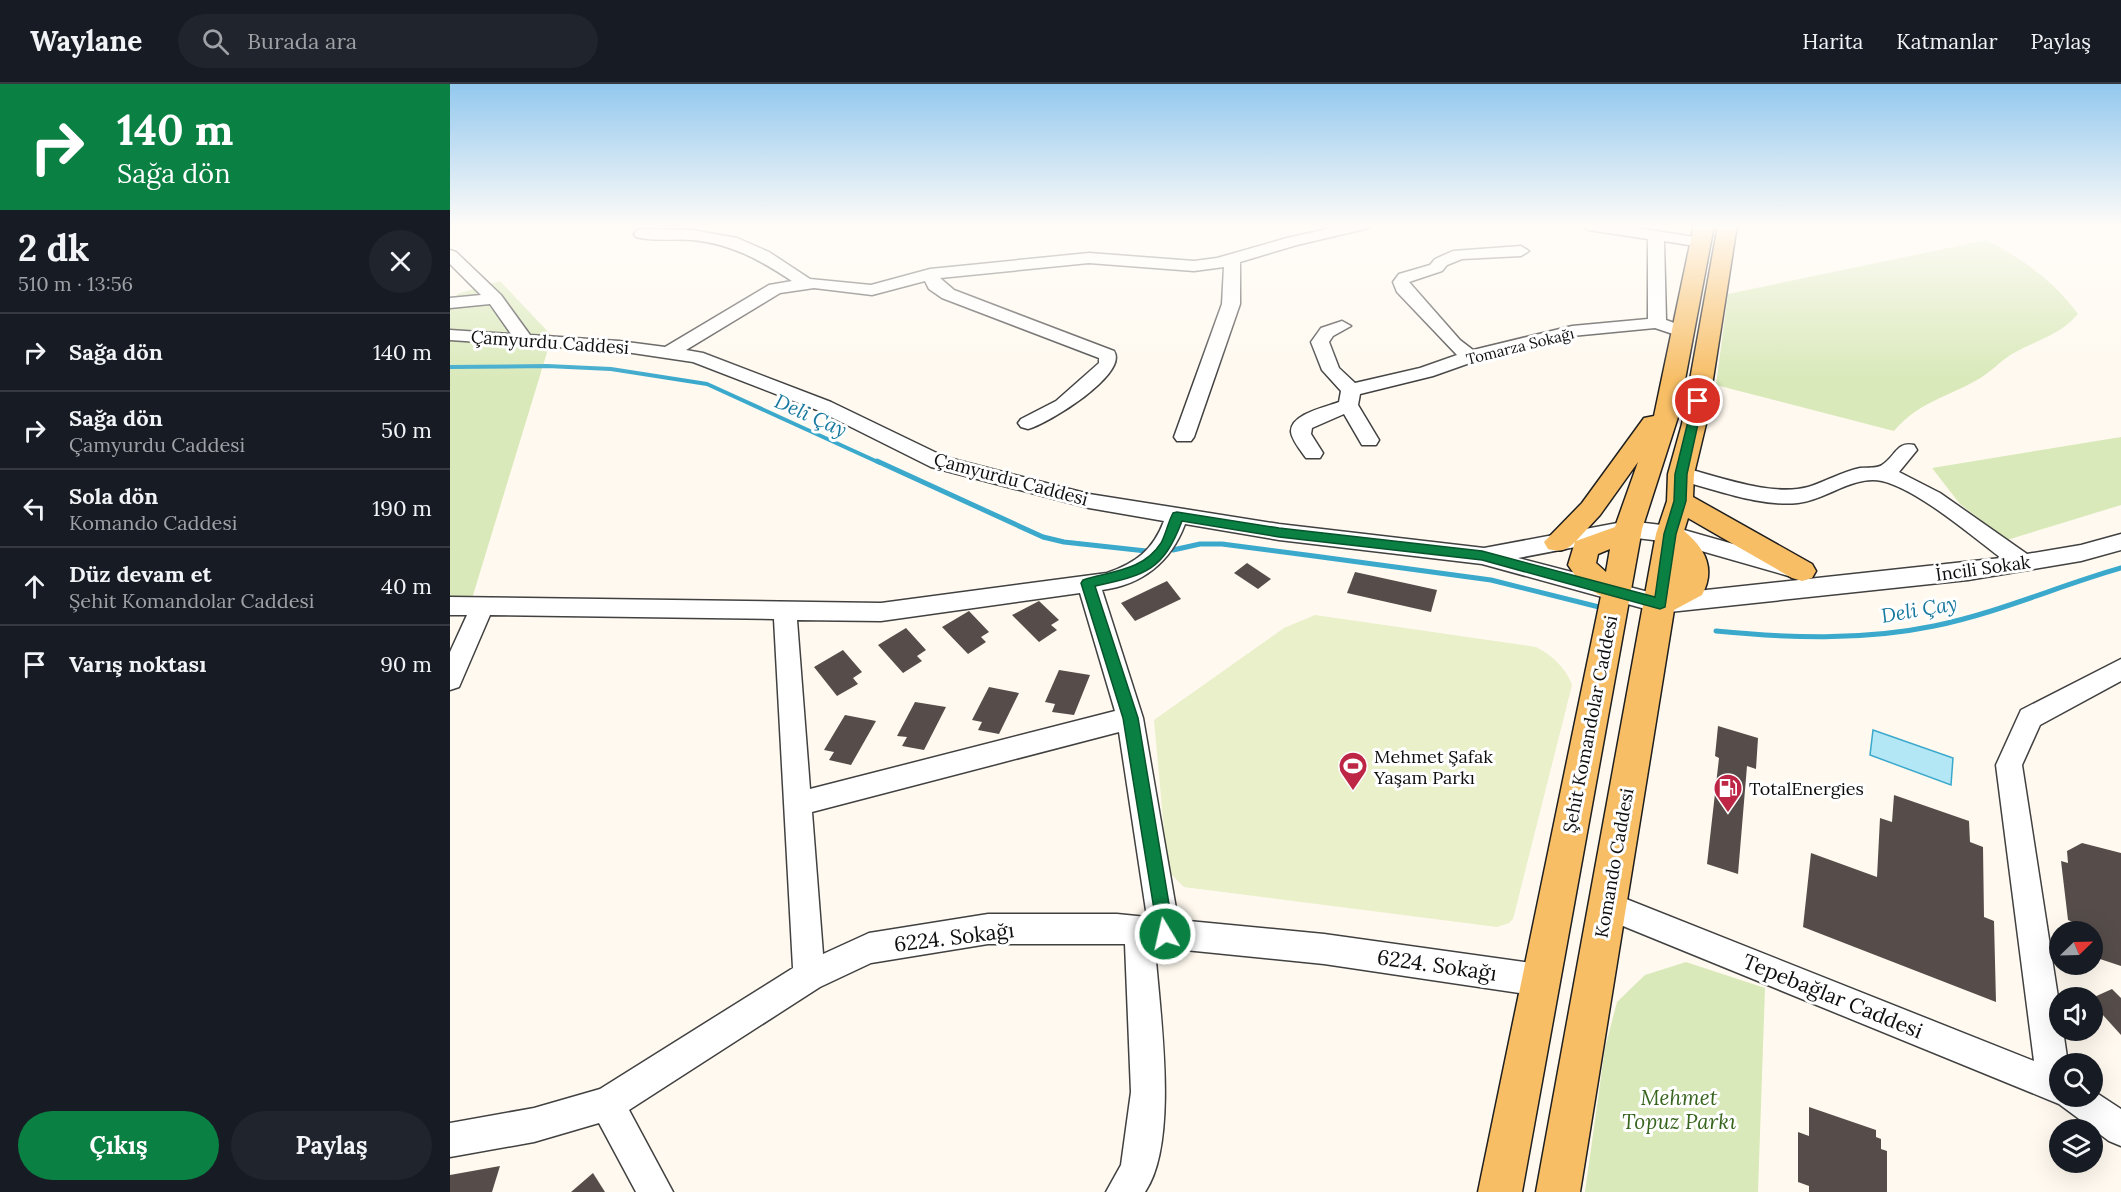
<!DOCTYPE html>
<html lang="tr">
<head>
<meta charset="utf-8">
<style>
  :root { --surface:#171b24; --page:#20242c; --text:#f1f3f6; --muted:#9ea1a6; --line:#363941; --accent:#0b8043 }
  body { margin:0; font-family:Lora,serif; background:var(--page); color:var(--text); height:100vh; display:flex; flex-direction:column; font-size:22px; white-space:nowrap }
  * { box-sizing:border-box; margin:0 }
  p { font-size:20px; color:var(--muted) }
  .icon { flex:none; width:33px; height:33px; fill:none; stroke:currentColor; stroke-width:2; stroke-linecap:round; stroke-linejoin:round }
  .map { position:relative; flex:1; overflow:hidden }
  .drawer { display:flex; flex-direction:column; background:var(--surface); width:450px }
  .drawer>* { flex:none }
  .banner { background:#0b8043; color:#fff; overflow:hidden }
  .needle { width:39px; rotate:67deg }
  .tools { position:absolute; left:1599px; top:837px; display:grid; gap:12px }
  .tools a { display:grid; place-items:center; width:54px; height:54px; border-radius:50%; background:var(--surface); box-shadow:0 6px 24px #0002; font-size:30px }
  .pin { position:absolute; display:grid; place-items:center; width:51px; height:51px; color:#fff; margin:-26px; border:3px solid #fff; border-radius:50%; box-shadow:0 2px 6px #0007 }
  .me { position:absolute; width:66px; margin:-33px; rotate:351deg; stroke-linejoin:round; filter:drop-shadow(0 0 4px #0008) }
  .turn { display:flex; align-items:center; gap:21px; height:126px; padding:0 18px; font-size:27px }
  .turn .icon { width:78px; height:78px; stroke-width:2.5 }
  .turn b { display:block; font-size:42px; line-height:51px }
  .round { display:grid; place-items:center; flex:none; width:63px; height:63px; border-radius:32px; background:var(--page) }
  .head { display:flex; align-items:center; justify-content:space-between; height:102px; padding:0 18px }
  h1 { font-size:36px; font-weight:700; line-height:45px }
  .action { display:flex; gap:12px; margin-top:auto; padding:12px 18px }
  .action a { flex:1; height:69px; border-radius:36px; background:var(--accent); color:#fff; font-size:24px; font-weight:700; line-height:69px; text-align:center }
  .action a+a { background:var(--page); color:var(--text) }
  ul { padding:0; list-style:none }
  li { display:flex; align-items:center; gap:18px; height:78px; padding:0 18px; border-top:2px solid var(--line) }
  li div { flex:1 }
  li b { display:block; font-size:22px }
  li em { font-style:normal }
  header { display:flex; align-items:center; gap:36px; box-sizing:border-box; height:84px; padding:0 30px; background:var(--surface); border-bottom:2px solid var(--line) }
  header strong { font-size:28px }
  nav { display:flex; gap:33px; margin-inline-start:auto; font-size:21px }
  .search { width:420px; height:54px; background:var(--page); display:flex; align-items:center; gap:15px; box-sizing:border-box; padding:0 21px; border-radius:33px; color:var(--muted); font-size:22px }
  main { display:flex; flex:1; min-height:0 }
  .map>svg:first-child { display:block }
  .green { fill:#d9e9b9 }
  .pitch { fill:#e9f0ca }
  .water { fill:#b4e7f6; stroke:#3ba9cc; stroke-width:1.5 }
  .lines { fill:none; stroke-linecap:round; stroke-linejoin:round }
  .stream-far1 { stroke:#3ba9cc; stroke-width:4 }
  .stream { stroke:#3ba9cc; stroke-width:5 }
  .building { fill:#564d4a }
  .minor-casing { stroke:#414141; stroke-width:3 }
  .major-casing { stroke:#1f1f1f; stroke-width:3 }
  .minor { fill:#fff; fill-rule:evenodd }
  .major { fill:#f7be66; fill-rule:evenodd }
  .route { fill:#0b8043; stroke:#07532c; stroke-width:1.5 }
  .labels { text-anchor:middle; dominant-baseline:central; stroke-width:6; stroke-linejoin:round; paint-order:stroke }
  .far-street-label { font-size:15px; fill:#0e0e0e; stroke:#fff }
  .street-label { font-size:18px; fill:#0e0e0e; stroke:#fff }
  .poi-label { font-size:18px; fill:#0e0e0e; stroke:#fff; text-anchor:start }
  .water-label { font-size:20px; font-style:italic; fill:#18799f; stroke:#fff }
  .near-street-label { font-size:21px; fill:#0e0e0e; stroke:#fff }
  .near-park-label { font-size:21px; font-style:italic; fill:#38651e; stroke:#fff }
</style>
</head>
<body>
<header>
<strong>Waylane</strong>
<div class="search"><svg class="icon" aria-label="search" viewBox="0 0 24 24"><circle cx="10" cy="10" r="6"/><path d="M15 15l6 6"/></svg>Burada ara</div>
<nav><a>Harita</a><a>Katmanlar</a><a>Paylaş</a></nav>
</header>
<main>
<section class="drawer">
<div class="banner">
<div class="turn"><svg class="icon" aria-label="right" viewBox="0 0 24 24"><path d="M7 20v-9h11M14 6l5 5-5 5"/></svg><div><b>140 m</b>Sağa dön</div></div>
</div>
<div class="head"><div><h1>2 dk</h1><p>510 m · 13:56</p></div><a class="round"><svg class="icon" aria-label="close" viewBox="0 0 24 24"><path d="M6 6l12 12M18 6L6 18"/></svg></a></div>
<ul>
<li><svg class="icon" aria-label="right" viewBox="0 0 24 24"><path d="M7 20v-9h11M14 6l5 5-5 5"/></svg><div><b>Sağa dön</b></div><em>140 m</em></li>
<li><svg class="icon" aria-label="right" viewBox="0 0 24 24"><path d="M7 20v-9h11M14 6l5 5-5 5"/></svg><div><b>Sağa dön</b><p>Çamyurdu Caddesi</p></div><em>50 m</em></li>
<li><svg class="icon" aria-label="left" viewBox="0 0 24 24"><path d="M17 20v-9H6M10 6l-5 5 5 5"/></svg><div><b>Sola dön</b><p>Komando Caddesi</p></div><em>190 m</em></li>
<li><svg class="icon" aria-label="ahead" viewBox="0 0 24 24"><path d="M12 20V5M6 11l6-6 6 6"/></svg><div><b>Düz devam et</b><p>Şehit Komandolar Caddesi</p></div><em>40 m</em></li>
<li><svg class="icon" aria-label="arrive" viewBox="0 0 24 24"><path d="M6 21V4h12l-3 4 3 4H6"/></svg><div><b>Varış noktası</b></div><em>90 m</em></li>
</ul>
<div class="action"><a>Çıkış</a><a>Paylaş</a></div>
</section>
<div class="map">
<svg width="1671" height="1108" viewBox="0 0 1671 1108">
  <rect width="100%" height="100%" fill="#fff9ef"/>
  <!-- green -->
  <g class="green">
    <path d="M1537,156C1572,175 1604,197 1628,230C1609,252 1586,256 1562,270C1549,278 1539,290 1525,297C1493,315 1469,318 1444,347L1266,301L1278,210Z"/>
    <polygon points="50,197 102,252 17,531 0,530 0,215 10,209"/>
    <polygon points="1671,353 1671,421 1557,456 1510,420 1482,384"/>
    <polygon points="1236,878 1315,904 1308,1108 1135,1108 1155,964 1167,918 1195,891"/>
  </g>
  <!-- pitch -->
  <path class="pitch" d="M865,531L1086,563C1103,572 1115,583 1122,601L1063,835L1059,839L1047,843L734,803L721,790L717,778L704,636L834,544Z"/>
  <!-- water -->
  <polygon class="water" points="1423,646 1503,674 1501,701 1420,671"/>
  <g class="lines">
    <!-- stream-far1 -->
    <polyline class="stream-far1" points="0,283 97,282 161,285 257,300 430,379"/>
    <!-- stream -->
    <g class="stream">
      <polyline points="427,377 593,453 614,458 696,467"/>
      <polyline points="723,466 750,460 772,460 864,472 1041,496 1149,523"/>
      <path d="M1266,547C1338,554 1412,557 1484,542C1548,529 1608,502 1671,484"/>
    </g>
  </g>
  <!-- building -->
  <g class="building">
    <polygon points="797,479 821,495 808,505 784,489"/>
    <polygon points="905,488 987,506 981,528 897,509"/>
    <polygon points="717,497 731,515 685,537 671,519"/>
    <polygon points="589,517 609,536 601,541 607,546 589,558 562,531"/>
    <polygon points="519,527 539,548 531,553 536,558 518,570 492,543"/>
    <polygon points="456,544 476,566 467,572 472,577 453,589 428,561"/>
    <polygon points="393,566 412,588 403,594 408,600 387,612 364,583"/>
    <polygon points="609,586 640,591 624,631 602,628 605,620 595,618"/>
    <polygon points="539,603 569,609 549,650 528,646 532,638 522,636"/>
    <polygon points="465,618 496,623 474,666 452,662 457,653 447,652"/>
    <polygon points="395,631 426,637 401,681 379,676 384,668 374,666"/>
    <polygon points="1268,642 1308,654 1306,685 1297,682 1288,790 1257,780 1269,674 1265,672"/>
    <polygon points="1444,711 1519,737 1520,758 1533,763 1534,833 1544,837 1546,918 1353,843 1361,769 1427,793 1430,734 1442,738"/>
    <polygon points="1632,759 1671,769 1671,882 1647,874 1642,869 1642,848 1626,848 1625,839 1618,836 1611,777 1618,779 1617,767"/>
    <polygon points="1662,905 1671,914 1671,951 1642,919 1642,914"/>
    <polygon points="1359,1023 1426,1046 1426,1053 1431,1055 1431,1065 1437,1067 1437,1108 1359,1108 1359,1102 1348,1098 1348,1048 1359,1052"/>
    <polygon points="50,1082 42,1108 0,1108 0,1091"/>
    <polygon points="143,1089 155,1108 121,1108"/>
  </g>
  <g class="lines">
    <!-- minor casing -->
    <g class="minor-casing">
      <g id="minor">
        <path d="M895,141H922L919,144L847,161L790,178V220L744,353L741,357H727L724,353L772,220L774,183L744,187L639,179L490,194L504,206L664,267C679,290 598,340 578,345L571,343L568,339L571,335L606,317L649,279V274L492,214L479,205L475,197L422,211L364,204L330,209L236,266L253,269L381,318L495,373L639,410L829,440L1034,464L1178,437L1220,442L1350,479L1353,485L1350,491L1342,493L1220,458L1178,453L1068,474L1210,511L1551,474C1522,452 1467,405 1432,397C1403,391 1376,416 1348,419C1310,423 1268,406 1231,397L1224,395L1221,390L1224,385L1231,383C1267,392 1321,413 1358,403C1375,398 1391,388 1410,384C1417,383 1426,385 1432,381C1445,373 1447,357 1464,361L1467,366L1449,388L1490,409L1577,470L1631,461L1671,450V466L1631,477L1518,496L1210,529L1032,480L829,456L735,440C721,478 692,501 652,506L693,634L728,836L874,850L1089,880L1100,885L1105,896L1100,907L1089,912L874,880L705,863C709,925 730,1057 695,1108H656L671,1081L681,1008L675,860H538L421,879L370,903L179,1026L223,1108H186L149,1039L84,1058L0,1073V1039L84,1024L150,1005L343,884L324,535L40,531L9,603L0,606V568L17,531H0V513L431,519L657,489C686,479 703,466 714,437L639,424L481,383L367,326L243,278L169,267L0,256V246L61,250L40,220L0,224V214L31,211L0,180V166L6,168L51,211L80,251L169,257L215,263L319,201L342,197C310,176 282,160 243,156C225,154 205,158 186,153L184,150L186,147L192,145L242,146L287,154L319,168L360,195L421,201L480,185L639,169L744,177L767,174L837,154ZM630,509L665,627L360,705L347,536L431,537ZM669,648L697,833L667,830H538L419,849L373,870L362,728Z"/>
        <path d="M1131,141H1168L1257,155L1259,158L1251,163L1214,157L1216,236L1238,244L1241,248L1238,252L1232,253L1205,244L1122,252L1048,269L983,292L910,310L908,321L929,356L926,361H912L894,330L862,344L861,350L873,369L870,374H856C851,367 842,356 841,348C840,330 876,323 889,318L891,307L872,286L861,258L871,244L892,237L901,242L883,252L879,258L889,284L905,299L970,284L1007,271L947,208L943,198L949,190L980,181L985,175L1003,167L1071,162L1079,167L1071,172L1012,175L997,181L992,187L959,198L1010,256L1023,266L1122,242L1198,235V155L1139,146Z"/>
        <polygon points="1671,575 1671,597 1590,641 1572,681 1610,926 1610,946 1613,946 1618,980 1610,980 1610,1012 1642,1012 1642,1006 1671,1025 1671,1062 1659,1057 1609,1020 1146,831 1141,821 1146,811 1156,807 1584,977 1546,681 1571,626"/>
      </g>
    </g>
    <!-- major casing -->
    <g class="major-casing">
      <g id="major">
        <path d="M1244,141H1264L1228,333L1192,445L1072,1108H1028L1151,512L1131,500L1118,481L1125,458C1116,467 1110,468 1098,465L1094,458L1132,419L1194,334L1204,332ZM1188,378L1165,443L1126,457L1150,431ZM1160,465L1156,488L1146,479L1148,470Z"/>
        <path d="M1268,141H1287L1256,340L1244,390L1243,413L1362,480L1366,487L1362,494L1352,497L1342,494L1238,434L1234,447C1255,464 1266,485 1252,511L1224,526L1130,1108H1086L1206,450L1217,417L1218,390L1232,340Z"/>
      </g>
    </g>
    <!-- minor -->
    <use href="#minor" class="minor"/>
    <!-- major -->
    <use href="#major" class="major"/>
  </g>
  <!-- sky -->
  <linearGradient id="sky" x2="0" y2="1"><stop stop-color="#93c8ee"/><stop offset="0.48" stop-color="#fffcf8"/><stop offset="1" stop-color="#fffcf8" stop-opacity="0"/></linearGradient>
  <rect width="1671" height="296" fill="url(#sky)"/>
  <!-- route -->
  <path class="route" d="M1248,314L1253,317L1237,390L1236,417L1226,450L1215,523L1210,525L1032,476L829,453L732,437C713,488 694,491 645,502L688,634L724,850L721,856L715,858L709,856L673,634L631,499L633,496C661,487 693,487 711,459C716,450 718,438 723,429L727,428L829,444L1032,467L1205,513L1214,450L1224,417L1225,390L1243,317Z"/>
  <!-- icons -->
  <defs>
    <g id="stadium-pin" transform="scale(1.5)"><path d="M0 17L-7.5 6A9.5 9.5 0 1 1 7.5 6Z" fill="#bd2645" stroke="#fff"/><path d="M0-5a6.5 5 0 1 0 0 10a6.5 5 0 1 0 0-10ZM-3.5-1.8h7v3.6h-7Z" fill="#fff"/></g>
    <g id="fuel-pin" transform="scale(1.5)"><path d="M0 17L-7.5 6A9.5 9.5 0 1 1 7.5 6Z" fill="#bd2645" stroke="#fff"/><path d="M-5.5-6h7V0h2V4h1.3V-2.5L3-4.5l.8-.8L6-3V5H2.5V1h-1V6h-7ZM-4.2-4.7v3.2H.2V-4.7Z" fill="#fff"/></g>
  </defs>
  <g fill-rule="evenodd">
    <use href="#stadium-pin" x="903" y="682"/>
    <use href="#fuel-pin" x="1278" y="704"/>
  </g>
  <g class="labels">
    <!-- far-street labels -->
    <g class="far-street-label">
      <text transform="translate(1070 262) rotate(-14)">Tomarza Sokağı</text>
    </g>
    <!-- street labels -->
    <g class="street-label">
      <text transform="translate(100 258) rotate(4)">Çamyurdu Caddesi</text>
      <text transform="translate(561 395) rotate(15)">Çamyurdu Caddesi</text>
      <text transform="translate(1533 484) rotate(-8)">İncili Sokak</text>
      <text transform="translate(1140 640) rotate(-79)">Şehit Komandolar Caddesi</text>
      <text transform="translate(1164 779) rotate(-80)">Komando Caddesi</text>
    </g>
    <!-- poi labels -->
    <g class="poi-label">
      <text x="924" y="672">Mehmet Şafak<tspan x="924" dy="21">Yaşam Parkı</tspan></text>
      <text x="1299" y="704">TotalEnergies</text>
    </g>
    <!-- water labels -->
    <g class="water-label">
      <text transform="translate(361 331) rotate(24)">Deli Çay</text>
      <text transform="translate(1469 525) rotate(-10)">Deli Çay</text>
    </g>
    <!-- near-street labels -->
    <g class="near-street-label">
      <text transform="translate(504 853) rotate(-7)">6224. Sokağı</text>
      <text transform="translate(987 881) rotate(8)">6224. Sokağı</text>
      <text transform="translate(1383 912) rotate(22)">Tepebağlar Caddesi</text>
    </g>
    <!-- near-park labels -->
    <g class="near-park-label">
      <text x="1229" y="1013">Mehmet<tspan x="1229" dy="24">Topuz Parkı</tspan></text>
    </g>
  </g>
</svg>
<div class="tools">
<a><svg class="needle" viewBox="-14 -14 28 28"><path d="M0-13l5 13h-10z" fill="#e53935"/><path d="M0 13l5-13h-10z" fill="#9ea1a6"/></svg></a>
<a><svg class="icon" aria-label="sound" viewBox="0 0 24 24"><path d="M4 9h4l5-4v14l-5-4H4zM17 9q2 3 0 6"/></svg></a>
<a><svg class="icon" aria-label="search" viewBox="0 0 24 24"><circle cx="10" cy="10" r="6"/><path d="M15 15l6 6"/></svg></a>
<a><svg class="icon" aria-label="layers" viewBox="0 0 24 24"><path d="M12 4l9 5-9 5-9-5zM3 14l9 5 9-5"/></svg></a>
</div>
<div class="pin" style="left:1248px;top:317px;background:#d93025"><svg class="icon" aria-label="arrive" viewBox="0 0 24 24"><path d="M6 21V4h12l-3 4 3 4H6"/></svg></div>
<svg class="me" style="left:715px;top:850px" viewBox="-20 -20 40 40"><circle r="17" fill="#0b8043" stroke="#fff" stroke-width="3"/><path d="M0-11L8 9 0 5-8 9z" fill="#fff"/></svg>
</div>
</main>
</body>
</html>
